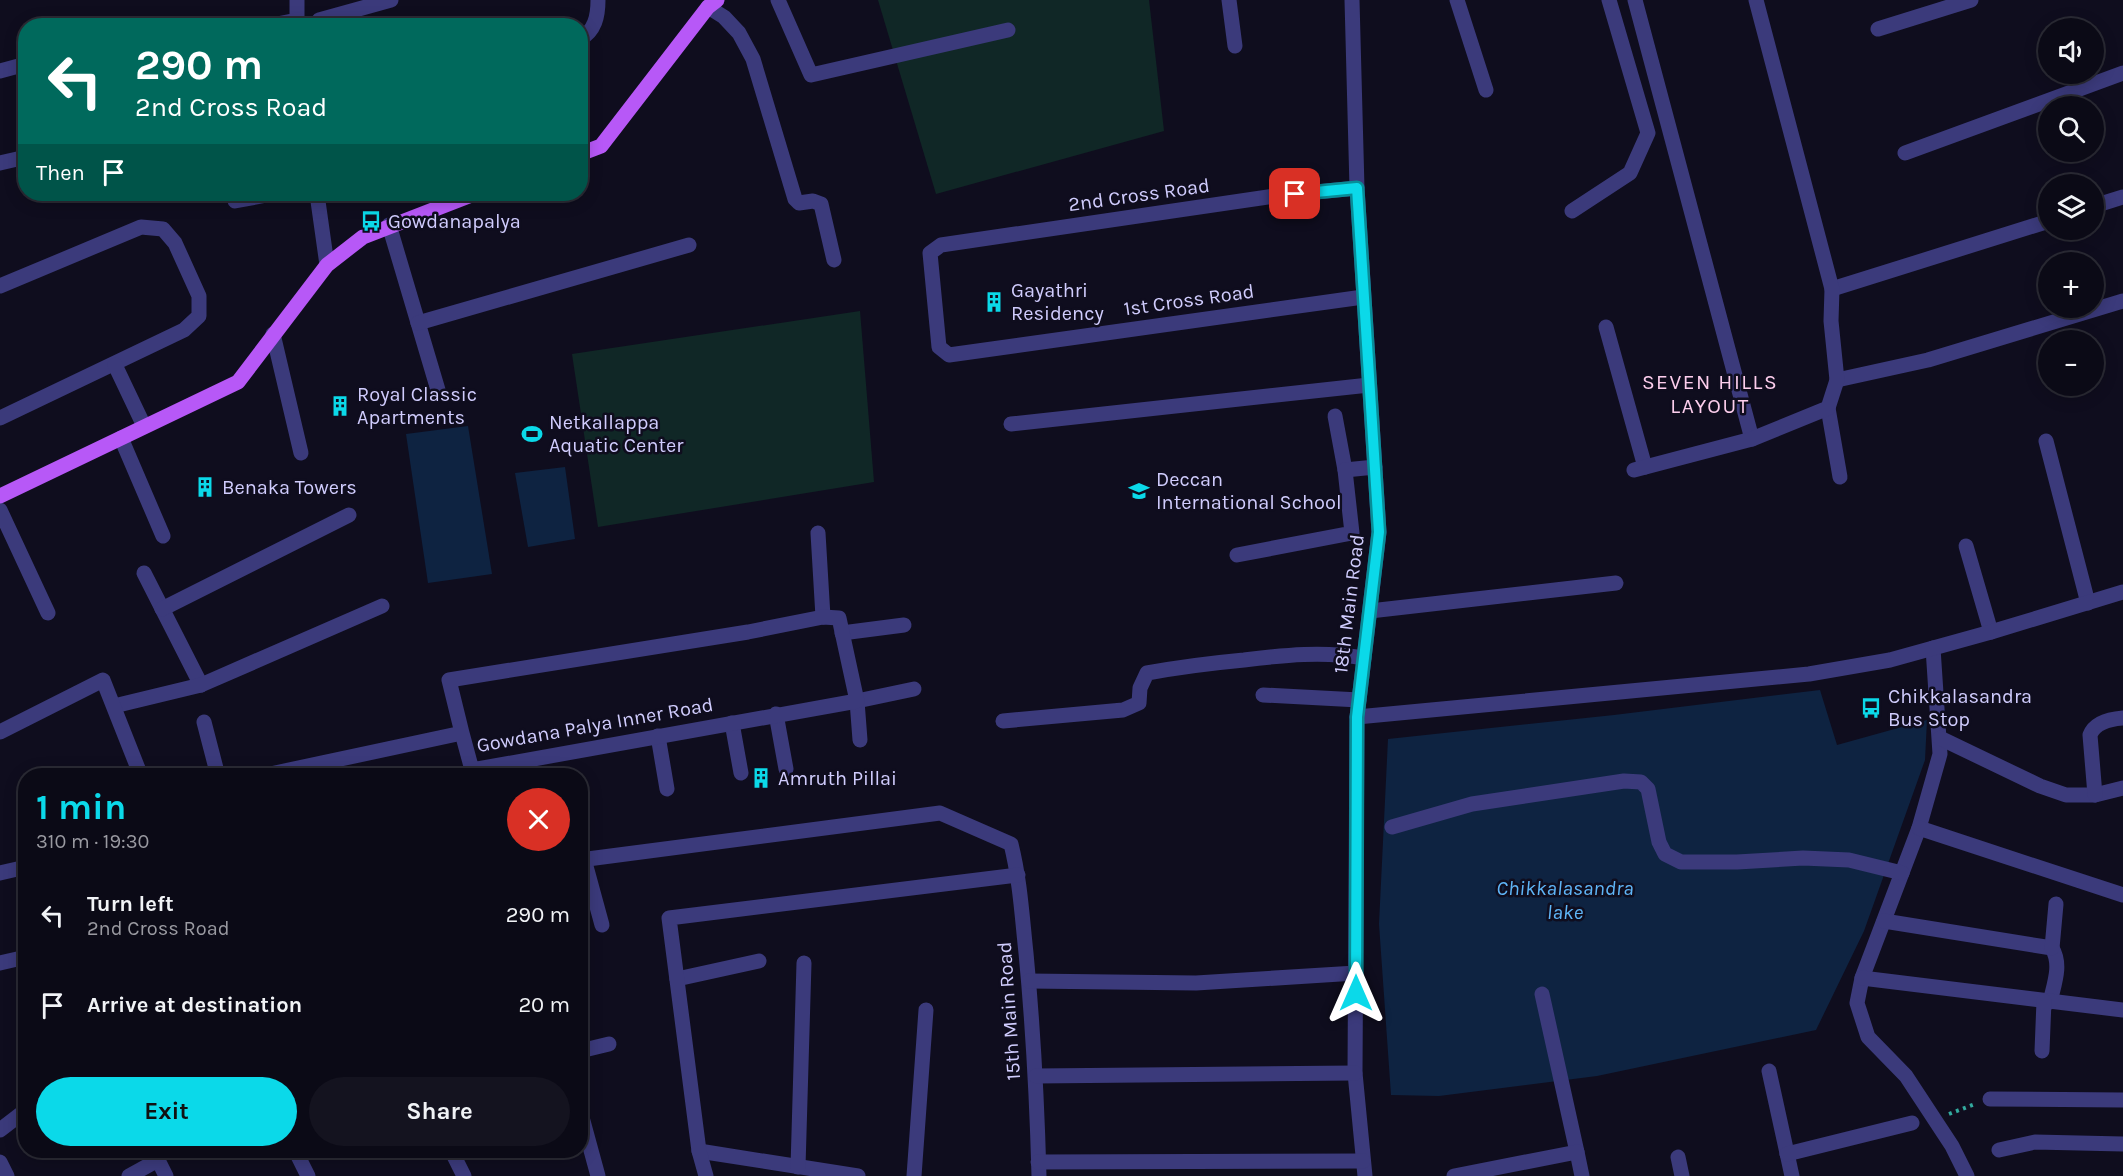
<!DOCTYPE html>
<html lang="en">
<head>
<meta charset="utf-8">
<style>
  :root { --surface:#0b0a16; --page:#14131f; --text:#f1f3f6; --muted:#9a9aa1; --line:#2b2b35; --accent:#0bd9e9 }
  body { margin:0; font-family:Karla,sans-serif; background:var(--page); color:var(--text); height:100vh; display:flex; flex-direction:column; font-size:22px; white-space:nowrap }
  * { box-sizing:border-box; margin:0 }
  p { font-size:20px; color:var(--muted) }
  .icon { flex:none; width:33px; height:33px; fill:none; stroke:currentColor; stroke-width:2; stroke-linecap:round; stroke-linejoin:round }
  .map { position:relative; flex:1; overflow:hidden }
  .details { position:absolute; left:18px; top:768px; width:570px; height:390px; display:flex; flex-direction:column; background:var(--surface); border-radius:24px; box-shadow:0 3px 15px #0003,0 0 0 2px var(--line) }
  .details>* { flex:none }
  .guide { position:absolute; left:18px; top:18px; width:570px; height:183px; border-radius:24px; box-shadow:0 3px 15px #0003,0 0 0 2px var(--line); background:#00695c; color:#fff; overflow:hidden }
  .fabs { position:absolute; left:2038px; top:18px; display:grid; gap:12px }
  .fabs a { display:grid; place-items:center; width:66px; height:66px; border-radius:50%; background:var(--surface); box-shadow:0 3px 15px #0003,0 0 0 2px var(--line); font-size:30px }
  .pin { position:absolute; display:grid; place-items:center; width:51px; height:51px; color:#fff; margin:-26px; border-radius:12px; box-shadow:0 3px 9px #0006 }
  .me { position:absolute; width:66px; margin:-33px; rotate:0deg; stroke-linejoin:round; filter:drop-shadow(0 0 4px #0008) }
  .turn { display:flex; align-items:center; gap:21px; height:126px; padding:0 18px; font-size:27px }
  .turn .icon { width:78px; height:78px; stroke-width:2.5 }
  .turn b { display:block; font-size:42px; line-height:51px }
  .then { display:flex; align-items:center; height:57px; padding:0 18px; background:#0003; gap:12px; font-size:22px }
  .round { display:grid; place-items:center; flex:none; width:63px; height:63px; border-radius:32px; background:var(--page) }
  .overview { display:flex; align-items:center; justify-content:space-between; height:102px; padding:0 18px }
  h1 { font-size:36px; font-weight:700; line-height:45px; color:var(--accent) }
  .button { display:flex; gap:12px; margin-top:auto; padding:12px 18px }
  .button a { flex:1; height:69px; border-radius:36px; background:var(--accent); color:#111; font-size:24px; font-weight:700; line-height:69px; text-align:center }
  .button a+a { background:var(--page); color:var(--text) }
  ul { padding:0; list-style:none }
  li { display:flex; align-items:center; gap:18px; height:90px; padding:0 18px }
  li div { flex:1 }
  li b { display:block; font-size:22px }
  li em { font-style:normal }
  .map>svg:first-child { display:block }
  .green { fill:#102726 }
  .water { fill:#0e2341 }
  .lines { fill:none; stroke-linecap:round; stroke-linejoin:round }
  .path { stroke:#33aa9f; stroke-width:4; stroke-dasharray:3 4.5; stroke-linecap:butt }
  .minor { stroke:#3b3a7b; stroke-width:15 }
  .major { stroke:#b758f7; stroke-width:15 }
  .route-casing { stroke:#078d97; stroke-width:15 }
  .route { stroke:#0bd9e9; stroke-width:10 }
  .labels { text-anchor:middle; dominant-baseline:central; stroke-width:5; stroke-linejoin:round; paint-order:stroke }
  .street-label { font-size:20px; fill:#d0ccfd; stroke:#0f0d1e }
  .poi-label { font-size:20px; fill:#d0ccfd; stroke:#0f0d1e; text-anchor:start }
  .neighbourhood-label { font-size:21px; letter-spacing:1.5px; fill:#fdceed; stroke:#0f0d1e }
  .water-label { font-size:21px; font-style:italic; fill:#5fb5f7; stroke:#0f0d1e }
</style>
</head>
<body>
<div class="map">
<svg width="2123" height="1176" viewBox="0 0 2123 1176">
  <rect width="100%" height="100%" fill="#0f0d1e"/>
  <!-- green -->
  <g class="green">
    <polygon points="878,0 1149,0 1164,131 936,194"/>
    <polygon points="860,311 874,482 598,527 572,354"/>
  </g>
  <!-- water -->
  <g class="water">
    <polygon points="468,426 492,574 428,583 406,434"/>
    <polygon points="565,467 575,539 528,547 515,473"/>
    <polygon points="1820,690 1837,745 1927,720 1925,760 1864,931 1816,1030 1597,1076 1439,1096 1391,1095 1379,924 1388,739 1614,715"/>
  </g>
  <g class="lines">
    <!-- path -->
    <polyline class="path" points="1949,1114 1975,1104"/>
    <!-- minor -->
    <g class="minor">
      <polyline points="297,0 297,26"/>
      <polyline points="778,0 811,75 1008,30"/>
      <polyline points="1229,0 1235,46"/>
      <polyline points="1352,0 1357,188 1379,532 1357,717 1355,1073 1365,1176"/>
      <polyline points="1457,0 1486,90"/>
      <polyline points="1635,0 1752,439"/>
      <polyline points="708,7 724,17 739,33 753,59 795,199 799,203 813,201 821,204 834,260"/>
      <polyline points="267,26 297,20"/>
      <polyline points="320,26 319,20 391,0"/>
      <polyline points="1878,29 1971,0"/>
      <path d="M580,39C595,31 598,16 598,0"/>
      <polyline points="0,71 26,64"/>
      <polyline points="1905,153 2123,73"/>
      <polyline points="0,163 26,157"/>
      <polyline points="1357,188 1275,196 941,245 930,253 939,347 949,355 1363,297"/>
      <polyline points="317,194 327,265"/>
      <polyline points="235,201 272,194"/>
      <polyline points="2094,206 2123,197"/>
      <polyline points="1572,211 1630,173 1648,133 1609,0"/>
      <polyline points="389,225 438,390"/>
      <polyline points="0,286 141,227 163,229 175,243 199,296 199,316 184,330 0,418"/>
      <polyline points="1832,289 2049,221"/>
      <polyline points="418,323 689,245"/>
      <polyline points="1606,327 1645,467"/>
      <polyline points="273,334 301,453"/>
      <polyline points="115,365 144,426"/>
      <polyline points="1837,380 1928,360 2123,301"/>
      <polyline points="1828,408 1840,477"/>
      <polyline points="1335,416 1345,470"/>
      <polyline points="1011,424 1369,385"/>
      <polyline points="121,438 163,536"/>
      <polyline points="2046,441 2088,603"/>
      <polyline points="1634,470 1752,439 1828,408 1837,380 1831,321 1832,289 1756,0"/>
      <polyline points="0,510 48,613"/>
      <polyline points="818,533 823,617"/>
      <polyline points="1966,546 1991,632"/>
      <polyline points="1237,555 1352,533 1345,470 1375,467"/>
      <polyline points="144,573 201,685"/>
      <polyline points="162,609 349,515"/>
      <polyline points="1370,611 1616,583"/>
      <polyline points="842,633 904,625"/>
      <polyline points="1933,648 1940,754 1919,828 1862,978 1857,1003 1868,1037 1906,1076 1952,1146 1967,1176"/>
      <polyline points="1263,695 1359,700"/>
      <polyline points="114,706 201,685 382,606"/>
      <polyline points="776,714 786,769"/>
      <polyline points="1357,717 1809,674 1890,660 1991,632 2123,592"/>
      <path d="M1003,721L1123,710L1139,703L1140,688L1147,673C1180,667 1212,663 1244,660C1285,655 1323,651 1364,658"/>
      <polyline points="204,722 218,776"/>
      <polyline points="732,723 741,773"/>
      <polyline points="0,732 103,680 141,776"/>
      <polyline points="658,736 667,789"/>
      <polyline points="1940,738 2040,786 2066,795 2095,795 2123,788"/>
      <polyline points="860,740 857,701 914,689"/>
      <polyline points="261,776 462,733 472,770 857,701 839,618 823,617 748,632 449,680 462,733"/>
      <path d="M2095,795L2090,735C2095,722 2110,719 2123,718"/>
      <polyline points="1392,827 1472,804 1624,781 1641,782 1648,789 1659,842 1665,854 1681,862 1737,862 1803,858 1849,860 1902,873"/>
      <polyline points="1919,828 2123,895"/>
      <polyline points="584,859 602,925"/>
      <path d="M580,860L940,813L1011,844C1020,880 1022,916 1026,953C1033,1027 1037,1101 1039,1176"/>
      <polyline points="0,873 26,867"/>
      <path d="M1884,921L2052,948C2062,965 2054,984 2050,1002"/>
      <polyline points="2052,948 2056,904"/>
      <polyline points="0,963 26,957"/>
      <polyline points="1862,978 2123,1010"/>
      <polyline points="677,979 759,961"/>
      <polyline points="1029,981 1196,983 1356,973"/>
      <polyline points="1542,994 1577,1152"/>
      <polyline points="580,1051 609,1044"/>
      <polyline points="2042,1051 2044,1001"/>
      <polyline points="1769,1071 1792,1176"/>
      <polyline points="1036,1076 1355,1073"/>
      <polyline points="1990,1099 2123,1100"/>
      <polyline points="580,1110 598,1176"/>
      <polyline points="0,1130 26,1110"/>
      <polyline points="153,1150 166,1176"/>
      <polyline points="295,1150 308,1176"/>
      <polyline points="451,1150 464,1176"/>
      <polyline points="1999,1150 2035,1142 2123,1144"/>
      <polyline points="699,1151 858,1176"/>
      <polyline points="1787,1154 1912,1123"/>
      <polyline points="1678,1157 1682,1176"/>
      <polyline points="0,1162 7,1176"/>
      <polyline points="1038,1162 1363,1161"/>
      <polyline points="798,1167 804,963"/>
      <polyline points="129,1176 158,1160"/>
      <polyline points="706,1176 699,1151 669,918 1018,875"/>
      <polyline points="914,1176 926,1010"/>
      <polyline points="1454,1176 1577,1152 1582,1176"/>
    </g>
    <!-- major -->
    <g class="major">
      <polyline points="580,154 601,146 708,7 717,0"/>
      <polyline points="0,496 238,382 327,265 363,237 474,194"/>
    </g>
  </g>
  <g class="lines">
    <!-- route casing -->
    <g class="route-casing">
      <polyline id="route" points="1295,194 1357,188 1379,532 1357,717 1356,993"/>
    </g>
    <!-- route -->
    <use href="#route" class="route"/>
  </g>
  <!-- icons -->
  <defs>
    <g id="bus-bare" transform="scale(1.62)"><path d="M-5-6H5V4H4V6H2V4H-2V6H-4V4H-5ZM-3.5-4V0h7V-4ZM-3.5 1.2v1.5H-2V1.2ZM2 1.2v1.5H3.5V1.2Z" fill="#0bd9e9" stroke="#0f0d1e" stroke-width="2.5" paint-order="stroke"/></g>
    <g id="building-bare" transform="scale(1.62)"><path d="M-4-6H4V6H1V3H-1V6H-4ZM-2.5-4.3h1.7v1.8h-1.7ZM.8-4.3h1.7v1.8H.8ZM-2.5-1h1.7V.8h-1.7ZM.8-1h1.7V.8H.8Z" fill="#0bd9e9" stroke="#0f0d1e" stroke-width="2.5" paint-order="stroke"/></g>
    <g id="stadium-bare" transform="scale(1.62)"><path d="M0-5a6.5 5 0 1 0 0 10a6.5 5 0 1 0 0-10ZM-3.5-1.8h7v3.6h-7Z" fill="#0bd9e9" stroke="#0f0d1e" stroke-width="2.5" paint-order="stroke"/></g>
    <g id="school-bare" transform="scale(1.62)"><path d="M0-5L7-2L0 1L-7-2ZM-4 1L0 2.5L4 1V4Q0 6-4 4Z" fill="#0bd9e9" stroke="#0f0d1e" stroke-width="2.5" paint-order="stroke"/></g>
  </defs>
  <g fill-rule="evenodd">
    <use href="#bus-bare" x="371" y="221"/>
    <use href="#building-bare" x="994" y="302"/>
    <use href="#building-bare" x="340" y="406"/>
    <use href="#stadium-bare" x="532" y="434"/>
    <use href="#building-bare" x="205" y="487"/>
    <use href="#school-bare" x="1139" y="491"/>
    <use href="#bus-bare" x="1871" y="708"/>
    <use href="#building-bare" x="761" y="778"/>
  </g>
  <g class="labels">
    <!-- street labels -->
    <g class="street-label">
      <text transform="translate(1139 195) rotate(-8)">2nd Cross Road</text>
      <text transform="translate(1189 300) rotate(-8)">1st Cross Road</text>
      <text transform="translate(1349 604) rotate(-83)">18th Main Road</text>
      <text transform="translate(595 725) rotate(-10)">Gowdana Palya Inner Road</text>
      <text transform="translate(1009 1011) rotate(-94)">15th Main Road</text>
    </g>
    <!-- poi labels -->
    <g class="poi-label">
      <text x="388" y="221">Gowdanapalya</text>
      <text x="1011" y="290">Gayathri<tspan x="1011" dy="23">Residency</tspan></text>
      <text x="357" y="394">Royal Classic<tspan x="357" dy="23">Apartments</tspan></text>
      <text x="549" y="422">Netkallappa<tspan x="549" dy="23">Aquatic Center</tspan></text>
      <text x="1156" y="479">Deccan<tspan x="1156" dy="23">International School</tspan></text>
      <text x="222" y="487">Benaka Towers</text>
      <text x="1888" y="696">Chikkalasandra<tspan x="1888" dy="23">Bus Stop</tspan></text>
      <text x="778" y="778">Amruth Pillai</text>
    </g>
    <!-- neighbourhood labels -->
    <g class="neighbourhood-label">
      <text x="1710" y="382">SEVEN HILLS<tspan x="1710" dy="24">LAYOUT</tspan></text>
    </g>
    <!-- water labels -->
    <g class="water-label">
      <text x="1565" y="888">Chikkalasandra<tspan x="1565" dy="24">lake</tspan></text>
    </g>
  </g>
</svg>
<div class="fabs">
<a><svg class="icon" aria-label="sound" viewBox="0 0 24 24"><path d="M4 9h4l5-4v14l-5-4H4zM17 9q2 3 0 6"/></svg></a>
<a><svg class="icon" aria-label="search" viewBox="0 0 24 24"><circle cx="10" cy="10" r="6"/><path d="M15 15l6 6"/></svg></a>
<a><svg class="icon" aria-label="layers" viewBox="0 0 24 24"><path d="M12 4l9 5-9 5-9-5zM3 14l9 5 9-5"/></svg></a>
<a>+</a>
<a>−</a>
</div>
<div class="pin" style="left:1295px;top:194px;background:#d93025"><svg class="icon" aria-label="arrive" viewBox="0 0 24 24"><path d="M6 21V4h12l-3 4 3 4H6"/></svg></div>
<svg class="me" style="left:1356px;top:993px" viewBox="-20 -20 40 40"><path d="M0-17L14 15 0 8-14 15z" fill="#0bd9e9" stroke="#fff" stroke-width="4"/></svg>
<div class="guide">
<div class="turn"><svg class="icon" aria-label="left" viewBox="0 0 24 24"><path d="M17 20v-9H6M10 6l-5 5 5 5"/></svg><div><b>290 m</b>2nd Cross Road</div></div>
<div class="then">Then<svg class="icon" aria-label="arrive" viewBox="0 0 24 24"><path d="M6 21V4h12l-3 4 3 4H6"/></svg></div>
</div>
<section class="details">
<div class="overview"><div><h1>1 min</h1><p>310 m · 19:30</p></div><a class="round" style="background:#d93025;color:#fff"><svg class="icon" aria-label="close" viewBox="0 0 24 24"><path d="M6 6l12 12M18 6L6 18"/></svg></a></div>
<ul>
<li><svg class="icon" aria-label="left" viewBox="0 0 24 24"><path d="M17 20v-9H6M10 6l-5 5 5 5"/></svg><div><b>Turn left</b><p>2nd Cross Road</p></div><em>290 m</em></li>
<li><svg class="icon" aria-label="arrive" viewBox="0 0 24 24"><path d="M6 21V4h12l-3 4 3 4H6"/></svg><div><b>Arrive at destination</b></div><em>20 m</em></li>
</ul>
<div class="button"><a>Exit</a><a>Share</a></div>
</section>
</div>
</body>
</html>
